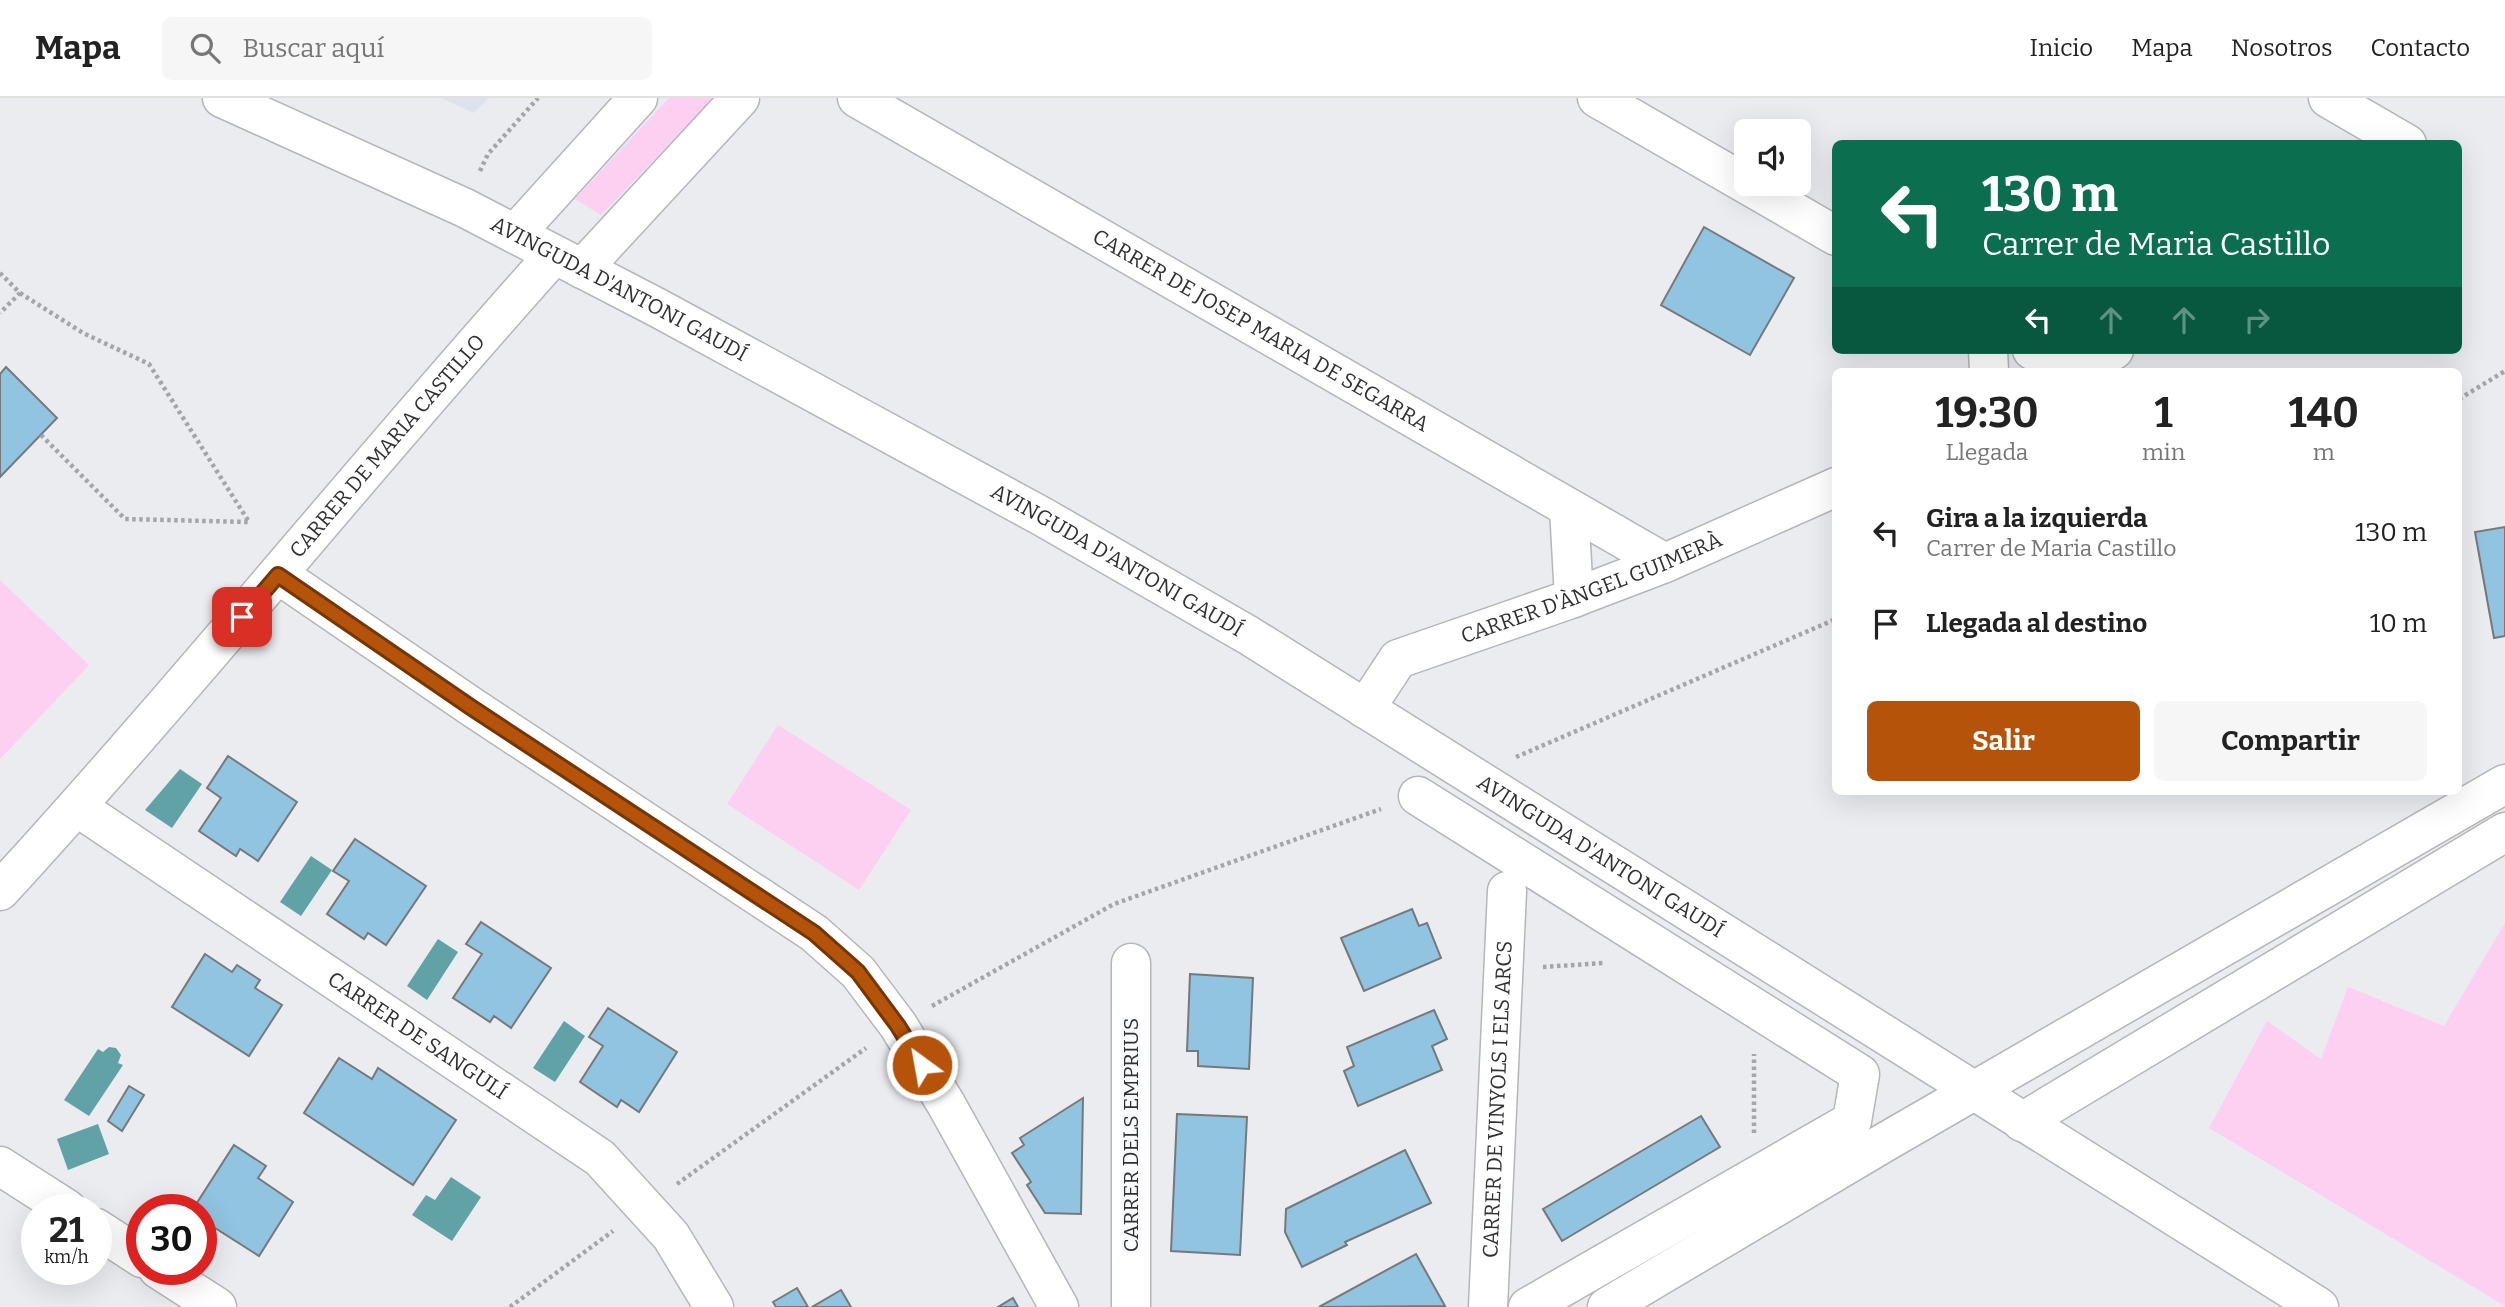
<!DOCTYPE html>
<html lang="es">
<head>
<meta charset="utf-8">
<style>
  :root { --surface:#fff; --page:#f6f6f6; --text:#222; --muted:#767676; --line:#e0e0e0; --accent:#b45309 }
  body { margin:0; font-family:Bitter,serif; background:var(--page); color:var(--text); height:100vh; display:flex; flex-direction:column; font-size:26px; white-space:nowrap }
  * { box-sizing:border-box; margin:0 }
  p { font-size:23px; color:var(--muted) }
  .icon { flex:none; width:38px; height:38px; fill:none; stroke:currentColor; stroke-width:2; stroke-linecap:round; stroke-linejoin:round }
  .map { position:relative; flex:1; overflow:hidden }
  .sheet { position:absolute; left:1832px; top:270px; width:630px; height:427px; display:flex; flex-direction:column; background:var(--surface); border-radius:10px; box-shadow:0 7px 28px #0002 }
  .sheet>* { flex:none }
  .banner { position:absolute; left:1832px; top:42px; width:630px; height:214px; border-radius:10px; box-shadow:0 7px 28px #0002; background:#0b6e4f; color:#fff; overflow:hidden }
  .controls { position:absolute; left:1734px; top:21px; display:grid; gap:14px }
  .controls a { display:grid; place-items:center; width:77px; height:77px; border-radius:10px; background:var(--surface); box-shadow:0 7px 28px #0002; font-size:35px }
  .speed { position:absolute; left:21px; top:1096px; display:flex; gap:14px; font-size:35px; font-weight:700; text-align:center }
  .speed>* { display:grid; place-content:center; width:91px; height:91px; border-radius:50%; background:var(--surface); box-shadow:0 7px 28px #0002; line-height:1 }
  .speed small { font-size:18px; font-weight:400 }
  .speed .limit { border:10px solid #d22; background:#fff; color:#111 }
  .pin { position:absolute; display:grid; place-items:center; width:60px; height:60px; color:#fff; margin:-30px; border-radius:14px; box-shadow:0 4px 10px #0006 }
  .me { position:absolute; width:77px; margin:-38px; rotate:328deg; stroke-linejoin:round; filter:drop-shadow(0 0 5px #0008) }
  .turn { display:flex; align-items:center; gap:24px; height:147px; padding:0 35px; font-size:32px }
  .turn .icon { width:91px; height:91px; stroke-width:2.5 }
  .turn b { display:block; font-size:49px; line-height:60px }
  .lanes { display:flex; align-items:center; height:66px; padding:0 35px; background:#0003; justify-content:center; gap:35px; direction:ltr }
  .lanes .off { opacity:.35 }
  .eta { display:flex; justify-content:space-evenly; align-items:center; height:119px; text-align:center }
  .eta b { font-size:42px; font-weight:700; line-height:49px }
  .action { display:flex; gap:14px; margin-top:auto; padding:14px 35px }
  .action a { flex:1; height:80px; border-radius:10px; background:var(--accent); color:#fff; font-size:28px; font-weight:700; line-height:80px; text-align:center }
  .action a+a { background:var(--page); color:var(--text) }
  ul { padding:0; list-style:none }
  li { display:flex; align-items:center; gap:21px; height:91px; padding:0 35px }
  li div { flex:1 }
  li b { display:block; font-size:26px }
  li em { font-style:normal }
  header { display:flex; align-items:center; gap:42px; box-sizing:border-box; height:98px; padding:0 35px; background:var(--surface); border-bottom:2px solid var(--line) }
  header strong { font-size:33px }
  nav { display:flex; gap:38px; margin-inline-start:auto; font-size:24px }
  .search { width:490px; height:63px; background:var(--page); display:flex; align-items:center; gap:18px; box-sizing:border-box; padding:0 24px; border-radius:10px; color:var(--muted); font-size:26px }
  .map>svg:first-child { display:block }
  .built { fill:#dee2ed }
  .green { fill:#fdcff0 }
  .water { fill:#60a2a6 }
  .building { fill:#91c4e1; stroke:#76797b; stroke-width:2 }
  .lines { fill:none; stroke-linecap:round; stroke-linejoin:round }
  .minor-casing { stroke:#b5b6ba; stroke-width:41 }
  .path { stroke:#a4a5a7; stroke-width:4.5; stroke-dasharray:3.5 3.5; stroke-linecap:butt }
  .minor { stroke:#fff; stroke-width:38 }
  .route-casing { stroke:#753606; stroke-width:18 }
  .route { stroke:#b45309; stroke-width:12 }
  .labels { text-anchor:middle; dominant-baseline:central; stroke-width:6; stroke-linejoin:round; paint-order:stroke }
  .street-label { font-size:21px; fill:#2f3031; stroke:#f8f9fd }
</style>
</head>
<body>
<header>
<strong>Mapa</strong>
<div class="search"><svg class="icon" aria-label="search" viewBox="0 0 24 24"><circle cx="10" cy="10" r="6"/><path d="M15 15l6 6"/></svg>Buscar aquí</div>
<nav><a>Inicio</a><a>Mapa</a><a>Nosotros</a><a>Contacto</a></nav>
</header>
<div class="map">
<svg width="2505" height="1209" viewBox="0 0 2505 1209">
  <rect width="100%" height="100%" fill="#ebecf0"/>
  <!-- built -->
  <polygon class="built" points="441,0 489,0 474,15"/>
  <!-- green -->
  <g class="green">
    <polygon points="669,0 713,0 601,117 575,101"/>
    <polygon points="0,482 89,567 0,661"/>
    <polygon points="778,627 911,712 859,792 727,706"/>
    <polygon points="2505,825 2505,1208 2209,1030 2267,923 2321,961 2348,889 2444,928"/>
  </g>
  <!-- water -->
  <g class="water">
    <polygon points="180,671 202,686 172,730 145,712"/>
    <polygon points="311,758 332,772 301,818 280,804"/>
    <polygon points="438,841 458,854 427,902 407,888"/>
    <polygon points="564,923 585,938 555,984 533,970"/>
    <polygon points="109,949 116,950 121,957 118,965 123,967 89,1018 64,1002 98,951 103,954"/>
    <polygon points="98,1026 109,1056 68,1072 57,1041"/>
    <polygon points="451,1079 481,1099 452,1143 412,1117 426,1097 435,1102"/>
  </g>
  <!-- building -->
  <g class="building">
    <polygon points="1704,129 1794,180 1750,257 1661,207"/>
    <polygon points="6,269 57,320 0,379 0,276"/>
    <polygon points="2505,429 2505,538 2494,540 2475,434"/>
    <polygon points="228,658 297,704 258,763 240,751 236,758 199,733 221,700 207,690"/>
    <polygon points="355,741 426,788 386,847 368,835 364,841 327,816 349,783 333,773"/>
    <polygon points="1412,811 1419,828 1427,825 1441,860 1364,893 1341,840"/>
    <polygon points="481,824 551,870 511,930 494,918 490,924 453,900 482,856 466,846"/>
    <polygon points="205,856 232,874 237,867 260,882 255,890 282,907 249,958 172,909"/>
    <polygon points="1190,876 1253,880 1249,971 1198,968 1198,953 1187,953"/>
    <polygon points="608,910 677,954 639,1014 621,1002 617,1009 580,984 603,948 589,939"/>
    <polygon points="1434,912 1447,941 1432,948 1442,972 1358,1008 1344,973 1354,968 1347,949"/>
    <polygon points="339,960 372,981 378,970 456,1022 413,1087 304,1015"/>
    <polygon points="129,988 144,997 122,1033 108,1023"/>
    <polygon points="1083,1000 1081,1116 1045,1115 1027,1087 1031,1084 1012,1055 1024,1047 1020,1040"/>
    <polygon points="1177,1016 1247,1019 1240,1157 1171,1153"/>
    <polygon points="1701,1018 1720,1049 1562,1143 1543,1111"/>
    <polygon points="234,1047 266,1068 258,1080 293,1104 259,1158 201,1121 201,1111 193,1111"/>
    <polygon points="1405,1052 1431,1105 1345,1144 1347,1147 1302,1169 1285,1134 1286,1111"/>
    <polygon points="1416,1156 1445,1208 1319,1209"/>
    <polygon points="797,1190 808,1209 776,1209 773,1204"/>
    <polygon points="841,1192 851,1209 812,1209"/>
    <polygon points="1013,1200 1018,1209 998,1209"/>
  </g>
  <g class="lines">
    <!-- minor casing -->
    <g class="minor-casing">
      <g id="minor">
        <path id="s1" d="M222,0L465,110L658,210L1043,419L1248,537L2319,1209"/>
        <path id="s2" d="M857,0L1665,465"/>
        <polyline points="1597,0 1836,138"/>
        <polyline points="2328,0 2407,46"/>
        <polyline points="515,136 638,0"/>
        <polyline points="582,171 740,0"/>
        <polyline points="1988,252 1989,273"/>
        <polyline points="2032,252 2069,273"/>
        <polyline points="2077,273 2114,252"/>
        <polyline points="1569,410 1574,500"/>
        <polyline points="279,477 472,609 814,835 858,874 898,927 946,1006 1059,1209"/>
        <path id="s3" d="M1365,611L1398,561L1568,502L1665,465L1836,389"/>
        <polyline points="1418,698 1860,976 1852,1023 1528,1209"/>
        <path id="s4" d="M77,709L600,1060L671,1138L714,1209"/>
        <path id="s5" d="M0,793C190,586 366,366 554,157"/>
        <polyline points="1131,865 1131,1209"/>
        <polyline points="2022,1024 2505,734"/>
        <polyline points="0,1068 67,1111"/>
        <polyline points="96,1130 142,1160"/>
        <polyline points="158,1171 217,1209"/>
        <path id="s6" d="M1488,1209L1507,793"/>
        <polyline points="1607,1209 1887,1043 2505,686"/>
      </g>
    </g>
    <!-- path -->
    <g class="path">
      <polyline points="480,73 488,56 538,0"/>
      <polyline points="0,175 20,195 0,215"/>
      <polyline points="20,195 83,235 149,266 249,424"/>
      <polyline points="2459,301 2505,273"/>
      <polyline points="41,337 125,421 248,424"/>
      <polyline points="1516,659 1836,521"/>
      <polyline points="1543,869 1604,865"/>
      <polyline points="932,908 1114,806 1381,711"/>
      <polyline points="1754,1035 1754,956"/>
      <polyline points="677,1086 866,950"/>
      <polyline points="510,1209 613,1133"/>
    </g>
    <!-- minor -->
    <use href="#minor" class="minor"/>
  </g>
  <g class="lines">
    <!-- route casing -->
    <g class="route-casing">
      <polyline id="route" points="242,519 278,477 472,610 814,835 858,874 898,928 922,967"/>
    </g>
    <!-- route -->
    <use href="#route" class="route"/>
  </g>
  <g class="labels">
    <!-- street labels -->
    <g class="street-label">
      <text stroke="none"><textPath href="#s1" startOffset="441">AVINGUDA D'ANTONI GAUDÍ</textPath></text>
      <text stroke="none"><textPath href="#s2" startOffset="466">CARRER DE JOSEP MARIA DE SEGARRA</textPath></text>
      <text stroke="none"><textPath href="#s5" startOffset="590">CARRER DE MARIA CASTILLO</textPath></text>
      <text stroke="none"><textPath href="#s1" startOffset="1008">AVINGUDA D'ANTONI GAUDÍ</textPath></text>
      <text stroke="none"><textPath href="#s3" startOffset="266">CARRER D'ÀNGEL GUIMERÀ</textPath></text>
      <text stroke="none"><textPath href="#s1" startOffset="1575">AVINGUDA D'ANTONI GAUDÍ</textPath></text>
      <text stroke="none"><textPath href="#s4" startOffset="410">CARRER DE SANGULÍ</textPath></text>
      <text stroke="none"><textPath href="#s6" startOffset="208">CARRER DE VINYOLS I ELS ARCS</textPath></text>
      <text transform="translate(1131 1037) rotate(-90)">CARRER DELS EMPRIUS</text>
    </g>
  </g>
</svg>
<div class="controls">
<a><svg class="icon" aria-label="sound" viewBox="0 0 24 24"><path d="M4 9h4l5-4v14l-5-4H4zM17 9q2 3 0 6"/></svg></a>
</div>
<div class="speed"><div>21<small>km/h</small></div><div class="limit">30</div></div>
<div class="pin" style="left:242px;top:519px;background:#d93025"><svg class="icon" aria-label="arrive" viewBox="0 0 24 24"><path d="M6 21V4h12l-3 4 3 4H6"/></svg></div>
<svg class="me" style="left:922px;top:967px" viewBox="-20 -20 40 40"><circle r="17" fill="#b45309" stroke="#fff" stroke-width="3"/><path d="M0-11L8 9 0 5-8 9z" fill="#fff"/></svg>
<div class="banner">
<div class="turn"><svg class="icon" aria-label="left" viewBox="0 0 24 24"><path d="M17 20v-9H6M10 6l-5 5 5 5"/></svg><div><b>130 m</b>Carrer de Maria Castillo</div></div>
<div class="lanes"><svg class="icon" aria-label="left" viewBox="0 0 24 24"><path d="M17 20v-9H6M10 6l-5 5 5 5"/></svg><svg class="icon off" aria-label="ahead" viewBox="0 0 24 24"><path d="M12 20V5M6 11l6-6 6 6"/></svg><svg class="icon off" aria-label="ahead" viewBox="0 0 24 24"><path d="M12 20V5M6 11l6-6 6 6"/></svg><svg class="icon off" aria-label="right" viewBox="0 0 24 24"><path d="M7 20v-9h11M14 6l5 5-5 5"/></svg></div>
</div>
<section class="sheet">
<div class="eta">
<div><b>19:30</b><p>Llegada</p></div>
<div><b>1</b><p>min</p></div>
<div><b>140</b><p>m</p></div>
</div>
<ul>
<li><svg class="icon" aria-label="left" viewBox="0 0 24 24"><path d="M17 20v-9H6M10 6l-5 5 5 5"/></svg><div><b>Gira a la izquierda</b><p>Carrer de Maria Castillo</p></div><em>130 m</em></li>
<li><svg class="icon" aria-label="arrive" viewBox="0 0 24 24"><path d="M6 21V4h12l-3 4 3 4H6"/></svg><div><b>Llegada al destino</b></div><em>10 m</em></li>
</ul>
<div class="action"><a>Salir</a><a>Compartir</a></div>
</section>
</div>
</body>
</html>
